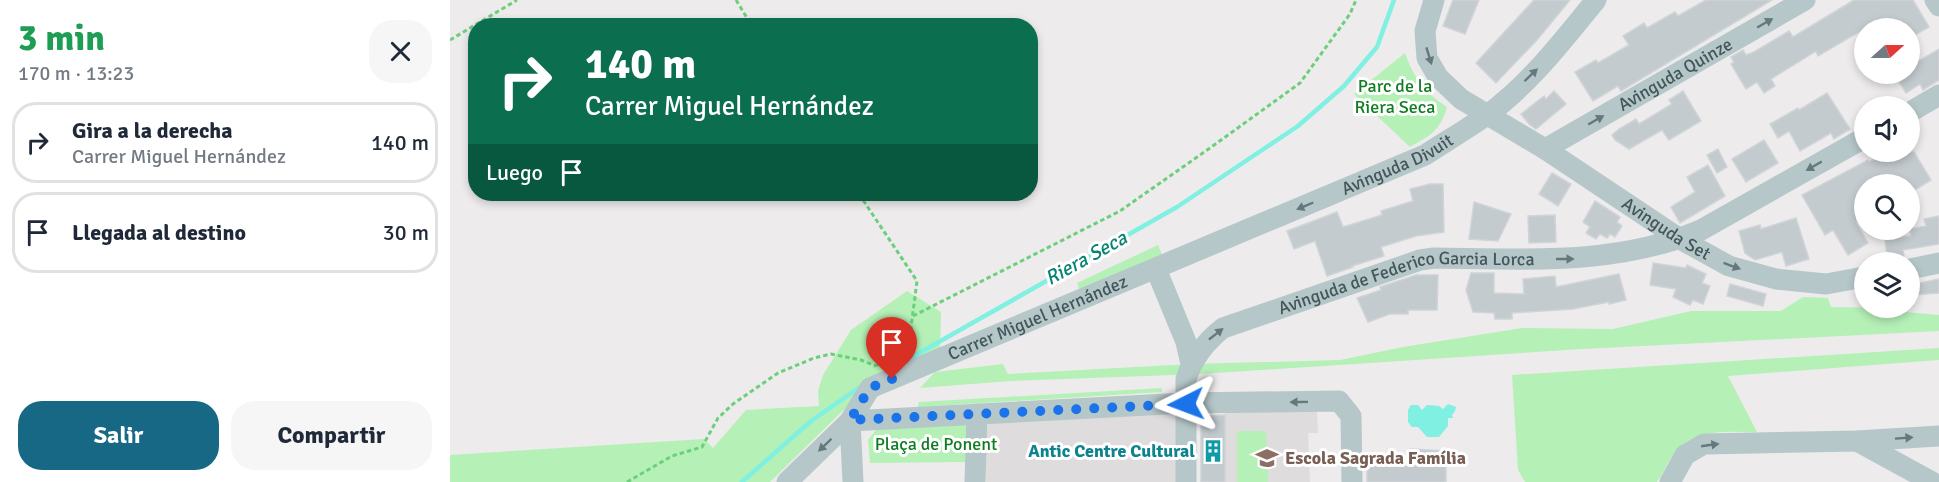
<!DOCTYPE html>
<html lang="es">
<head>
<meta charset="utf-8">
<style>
  :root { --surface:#fff; --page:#f6f6f7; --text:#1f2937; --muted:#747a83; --line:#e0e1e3; --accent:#176885 }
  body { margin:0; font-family:Signika,sans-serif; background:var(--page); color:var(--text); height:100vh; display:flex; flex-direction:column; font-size:22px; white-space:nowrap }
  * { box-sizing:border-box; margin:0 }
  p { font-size:20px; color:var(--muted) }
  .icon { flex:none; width:33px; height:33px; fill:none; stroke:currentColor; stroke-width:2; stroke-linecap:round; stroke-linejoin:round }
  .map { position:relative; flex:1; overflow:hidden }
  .side { display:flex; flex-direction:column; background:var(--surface); width:450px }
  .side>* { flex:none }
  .guide { position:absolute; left:18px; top:18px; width:570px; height:183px; border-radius:24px; box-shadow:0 3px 9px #0003; background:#0b6e4f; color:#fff; overflow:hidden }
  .needle { width:39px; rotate:69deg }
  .buttons { position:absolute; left:1404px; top:18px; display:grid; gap:12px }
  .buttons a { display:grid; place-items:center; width:66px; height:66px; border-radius:50%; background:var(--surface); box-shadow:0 3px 9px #0003; font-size:30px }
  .pin { position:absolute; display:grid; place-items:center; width:51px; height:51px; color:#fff; margin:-62px -26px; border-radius:50% 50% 50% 0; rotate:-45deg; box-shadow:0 0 6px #0007 }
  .pin .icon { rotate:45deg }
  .me { position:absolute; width:66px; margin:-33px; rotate:267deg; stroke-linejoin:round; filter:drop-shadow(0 0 4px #0008) }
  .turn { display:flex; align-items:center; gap:21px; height:126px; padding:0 18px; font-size:27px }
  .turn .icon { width:78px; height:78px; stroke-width:2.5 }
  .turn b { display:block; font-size:42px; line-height:51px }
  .then { display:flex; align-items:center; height:57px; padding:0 18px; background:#0003; gap:12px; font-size:22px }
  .round { display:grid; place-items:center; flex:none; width:63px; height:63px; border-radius:24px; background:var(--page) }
  .overview { display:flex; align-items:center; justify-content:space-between; height:102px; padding:0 18px }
  h1 { font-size:36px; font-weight:700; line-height:45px; color:#1e9e55 }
  .primary-button { display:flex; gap:12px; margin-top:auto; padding:12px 18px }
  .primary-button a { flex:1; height:69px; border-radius:24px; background:var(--accent); color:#fff; font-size:24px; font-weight:700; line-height:69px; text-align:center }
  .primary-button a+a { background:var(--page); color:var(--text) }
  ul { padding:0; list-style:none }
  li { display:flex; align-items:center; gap:18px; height:81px; margin:0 12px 9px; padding:0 6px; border:3px solid var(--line); border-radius:24px }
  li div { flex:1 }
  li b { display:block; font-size:22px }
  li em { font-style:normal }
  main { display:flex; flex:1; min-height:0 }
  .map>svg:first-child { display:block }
  .education { fill:#dfdcde }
  .green { fill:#b5f0b7 }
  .water { fill:#7ff0e1 }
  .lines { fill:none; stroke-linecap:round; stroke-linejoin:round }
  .stream { stroke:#7ff0e1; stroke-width:4.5 }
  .building { fill:#c4cbcf; stroke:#cfd4d8; stroke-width:1.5 }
  .path { stroke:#6bd07c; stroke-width:3; stroke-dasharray:4.5 3; stroke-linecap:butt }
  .minor { stroke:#b5c7c9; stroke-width:21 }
  .oneway { fill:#65787b }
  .route { stroke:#1a73e8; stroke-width:10; stroke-dasharray:0 18 }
  .labels { text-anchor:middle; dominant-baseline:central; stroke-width:6; stroke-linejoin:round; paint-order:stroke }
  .street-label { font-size:18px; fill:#435659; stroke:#fff }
  .park-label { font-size:18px; fill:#117d22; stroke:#fff }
  .culture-label { font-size:18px; font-weight:bold; fill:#0d838f; stroke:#fff; text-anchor:end }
  .education-label { font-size:18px; font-weight:bold; fill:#785e54; stroke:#fff; text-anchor:start }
  .water-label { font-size:20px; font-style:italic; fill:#078474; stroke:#fff }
</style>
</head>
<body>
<main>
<section class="side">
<div class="overview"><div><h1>3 min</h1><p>170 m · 13:23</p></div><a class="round"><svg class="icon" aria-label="close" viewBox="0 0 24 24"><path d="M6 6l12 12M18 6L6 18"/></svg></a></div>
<ul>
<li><svg class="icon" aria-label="right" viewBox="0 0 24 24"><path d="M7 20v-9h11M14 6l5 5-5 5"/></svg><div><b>Gira a la derecha</b><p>Carrer Miguel Hernández</p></div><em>140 m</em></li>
<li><svg class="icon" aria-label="arrive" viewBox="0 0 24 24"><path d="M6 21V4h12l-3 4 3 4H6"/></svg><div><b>Llegada al destino</b></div><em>30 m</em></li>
</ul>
<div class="primary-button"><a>Salir</a><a>Compartir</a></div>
</section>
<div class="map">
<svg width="1489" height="482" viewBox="0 0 1489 482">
  <rect width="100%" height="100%" fill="#eeebec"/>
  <!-- education -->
  <g class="education">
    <polygon points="728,408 733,482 536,482 536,426 543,420"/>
    <polygon points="867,410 868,433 858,433 860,482 775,482 775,413"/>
  </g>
  <!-- green -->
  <g class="green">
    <path d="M955,53C965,80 973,91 997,107C990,131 981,135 960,147L904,94Z"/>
    <polygon points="708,245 714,260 631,295 627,283"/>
    <polygon points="457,291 491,312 490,351 417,387 320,482 0,482 0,455 254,439 263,448 296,410 369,406 368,391 373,375 401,330"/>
    <polygon points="1353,297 1378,298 1381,307 1448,308 1455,312 1489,315 1489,331 1133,349 750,374 560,381 470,388 485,372 553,364 558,374 741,364 890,360 953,347 1072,328 1163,329 1241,311 1331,311"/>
    <path d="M1489,348V360L1278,376L1307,432C1279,432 1248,428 1227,450C1219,459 1214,472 1207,482H1075L1068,470L1062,375Z"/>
    <polygon points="712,388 712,392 468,407 469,402"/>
    <polygon points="517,424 516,462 420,463 418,440 427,429"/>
    <polygon points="787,431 816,431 818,482 787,482"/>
  </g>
  <!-- water -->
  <polygon class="water" points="998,404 1006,407 1005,411 1002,415 1003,418 998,418 998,426 989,437 977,437 968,427 962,427 958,422 958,410 961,405 968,405 972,410 977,405 989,406 993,409"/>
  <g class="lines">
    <!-- stream -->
    <g class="stream">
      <polyline points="441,369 727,207 848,126 894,86 927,47 944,0"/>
      <polyline points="292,482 361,421 410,387"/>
    </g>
  </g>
  <!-- building -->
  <g class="building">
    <polygon points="1003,0 1029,0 1015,34 993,26"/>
    <polygon points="1084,0 1120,0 1087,40 1046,83 1026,63"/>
    <polygon points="1256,0 1322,0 1171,91 1168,86 1143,101 1125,72 1146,60 1148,63 1179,45 1173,36 1194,23 1197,28 1225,12 1228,16"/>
    <polygon points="1404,0 1463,0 1479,27 1460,38 1460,28 1439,28 1433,18 1368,56 1366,51 1321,79 1325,86 1314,93 1307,82 1296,89 1281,64 1284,62 1281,57 1293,50 1296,55 1304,52 1339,31 1343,37"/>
    <polygon points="1489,49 1489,80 1473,90 1470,84 1456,93 1446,77 1452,74 1460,74 1460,66"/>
    <polygon points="1104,91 1116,104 1086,129 1079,124 1071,114 1094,96 1096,99"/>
    <polygon points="1233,91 1251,121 1219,140 1212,130 1179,149 1165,140 1162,135 1169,129 1186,119 1189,124 1222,104 1219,100"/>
    <polygon points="1377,93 1400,129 1384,139 1381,133 1350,151 1339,131 1328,138 1320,124 1348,108 1349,110"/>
    <polygon points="1314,140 1328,163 1296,182 1282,159"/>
    <polygon points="1268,149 1277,167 1267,173 1257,155"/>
    <polygon points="1437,152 1464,152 1481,180 1460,193 1460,184 1414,184 1414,217 1406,222 1418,243 1398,255 1383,230 1375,235 1352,195 1418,160 1419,162"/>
    <polygon points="1258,165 1275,196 1230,223 1221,207 1245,192 1237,177"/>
    <polygon points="1102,173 1121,184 1108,206 1089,194"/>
    <polygon points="980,184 993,184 994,232 966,236 931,247 934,256 902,266 903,267 877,276 865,241 844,249 837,231 887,212 893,227 932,215 931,211 963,201 960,189"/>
    <polygon points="1145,201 1170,217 1167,222 1172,226 1165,237 1160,234 1157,238 1150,234 1146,239 1136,233 1140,227 1133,222"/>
    <polygon points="1024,202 1061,214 1048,241 1019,239"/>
    <polygon points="1105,215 1106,242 1079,243 1078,216"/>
    <polygon points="1489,216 1489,244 1453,250 1454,256 1437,258 1435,239 1461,236 1460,229 1476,226 1474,219"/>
    <polygon points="1346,218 1359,259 1336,266 1332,252 1305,260 1295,253 1289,231 1310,225 1311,229"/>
    <polygon points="1203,263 1236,268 1237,265 1256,274 1252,283 1260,286 1253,304 1243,300 1240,305 1223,297 1226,289 1200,285"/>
    <polygon points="1021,273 1044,273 1044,293 1074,294 1073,279 1105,276 1106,287 1169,274 1176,300 1159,304 1159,302 1123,309 1062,313 1062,319 1045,319 1044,313 1023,312 1016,290"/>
    <polygon points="966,275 988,275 987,310 958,310 958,314 940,314 918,322 907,298 931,290 930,287"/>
    <polygon points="1489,279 1489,293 1460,295 1460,285"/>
    <polygon points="1280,284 1316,294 1313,306 1277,296"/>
    <polygon points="775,415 775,482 751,482 751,420 755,416"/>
    <polygon points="961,449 996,451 996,482 917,482 917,456 961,458"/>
  </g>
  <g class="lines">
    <!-- path -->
    <g class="path">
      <polyline points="286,0 302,26"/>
      <polyline points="0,40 67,0"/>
      <polyline points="409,194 467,281 460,335 426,366"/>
      <polyline points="463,316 670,211 760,148 850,83 900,14 906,0"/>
      <polyline points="177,482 222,456 252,447 268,418 283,404 328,373 364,358 381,354 411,360 426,366"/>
    </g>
    <!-- minor -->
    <g class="minor">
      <path id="s1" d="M984,0L975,31L977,58L988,77L1011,99L1095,149L1230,239L1279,266L1326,279L1376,284L1414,277"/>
      <polyline points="1485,0 1489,6"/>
      <polyline points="1460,112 1489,95"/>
      <path id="s2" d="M1095,149L1355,0"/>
      <polyline points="706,269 736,342 741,364"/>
      <polyline points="1460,269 1489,263"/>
      <polyline points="1407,441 1482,482"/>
      <path id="s3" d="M337,482L400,421L420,388L975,155C995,142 1017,129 1037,115C1080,84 1113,40 1146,0"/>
      <polyline points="403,482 400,421 736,403 889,401 901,416 902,482"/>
      <polyline points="525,482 527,414"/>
      <path id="s4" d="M736,482V379C743,358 755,342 773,328L970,260L984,258C1074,259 1166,266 1251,230L1414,138"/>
      <polyline points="1220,482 1235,455 1254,444 1407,441 1489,436"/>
    </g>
  </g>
  <!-- one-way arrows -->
  <defs><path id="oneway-solid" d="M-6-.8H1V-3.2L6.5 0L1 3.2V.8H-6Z" transform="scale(1.5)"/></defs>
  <g class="oneway">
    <use href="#oneway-solid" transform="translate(1315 23) rotate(-30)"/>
    <use href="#oneway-solid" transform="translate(979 56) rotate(73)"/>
    <use href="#oneway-solid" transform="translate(1081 75) rotate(-44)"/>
    <use href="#oneway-solid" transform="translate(1146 120) rotate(-30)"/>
    <use href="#oneway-solid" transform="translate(1364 166) rotate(150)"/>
    <use href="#oneway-solid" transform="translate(855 206) rotate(157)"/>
    <use href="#oneway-solid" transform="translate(1115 259)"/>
    <use href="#oneway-solid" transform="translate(1282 266) rotate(20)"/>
    <use href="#oneway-solid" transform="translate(766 334) rotate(-38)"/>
    <use href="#oneway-solid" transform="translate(849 402) rotate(179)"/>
    <use href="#oneway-solid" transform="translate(1454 438) rotate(-4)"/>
    <use href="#oneway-solid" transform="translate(375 445) rotate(136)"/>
    <use href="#oneway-solid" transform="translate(1260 445) rotate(-8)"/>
  </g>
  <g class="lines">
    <!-- route -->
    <polyline class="route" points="442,379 420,388 400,420 736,404"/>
  </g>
  <!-- icons -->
  <defs>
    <g id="building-bare" transform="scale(1.8)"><path d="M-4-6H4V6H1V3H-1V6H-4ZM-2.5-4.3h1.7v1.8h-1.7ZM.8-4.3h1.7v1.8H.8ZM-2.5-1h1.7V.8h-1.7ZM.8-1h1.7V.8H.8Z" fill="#0f9aa8" stroke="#fff" stroke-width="2.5" paint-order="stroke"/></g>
    <g id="school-bare" transform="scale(1.8)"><path d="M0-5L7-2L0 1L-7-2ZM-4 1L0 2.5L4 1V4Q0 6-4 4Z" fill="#8d6e63" stroke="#fff" stroke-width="2.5" paint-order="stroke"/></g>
  </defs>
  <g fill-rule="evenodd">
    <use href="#building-bare" x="763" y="451"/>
    <use href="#school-bare" x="817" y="458"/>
  </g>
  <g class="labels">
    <!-- street labels -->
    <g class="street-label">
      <text stroke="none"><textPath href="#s2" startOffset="150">Avinguda Quinze</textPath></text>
      <text stroke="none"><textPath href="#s3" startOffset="699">Avinguda Divuit</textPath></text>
      <text stroke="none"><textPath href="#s1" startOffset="356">Avinguda Set</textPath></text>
      <text stroke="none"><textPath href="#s4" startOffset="358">Avinguda de Federico Garcia Lorca</textPath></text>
      <text stroke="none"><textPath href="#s3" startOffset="308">Carrer Miguel Hernández</textPath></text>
    </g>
    <!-- park labels -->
    <g class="park-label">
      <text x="945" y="86">Parc de la<tspan x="945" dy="21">Riera Seca</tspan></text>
      <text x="486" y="444">Plaça de Ponent</text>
    </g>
    <!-- culture labels -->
    <g class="culture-label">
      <text x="745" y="451">Antic Centre Cultural</text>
    </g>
    <!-- education labels -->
    <g class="education-label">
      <text x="835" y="458">Escola Sagrada Família</text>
    </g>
    <!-- water labels -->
    <g class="water-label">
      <text transform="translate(636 258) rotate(-29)">Riera Seca</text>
    </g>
  </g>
</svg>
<div class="buttons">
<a><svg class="needle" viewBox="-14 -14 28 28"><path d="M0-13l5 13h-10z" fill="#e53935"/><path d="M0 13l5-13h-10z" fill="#747a83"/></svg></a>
<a><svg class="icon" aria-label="sound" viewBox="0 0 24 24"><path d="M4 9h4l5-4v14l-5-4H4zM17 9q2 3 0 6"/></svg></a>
<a><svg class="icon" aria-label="search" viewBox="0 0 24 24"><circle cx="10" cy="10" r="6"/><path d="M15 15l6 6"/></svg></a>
<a><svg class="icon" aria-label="layers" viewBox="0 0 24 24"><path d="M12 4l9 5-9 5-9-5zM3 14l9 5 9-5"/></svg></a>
</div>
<div class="pin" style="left:442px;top:379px;background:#d93025"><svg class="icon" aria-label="arrive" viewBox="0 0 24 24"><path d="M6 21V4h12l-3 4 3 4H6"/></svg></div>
<svg class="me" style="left:736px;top:404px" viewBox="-20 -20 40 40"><path d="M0-17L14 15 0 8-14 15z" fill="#1a73e8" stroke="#fff" stroke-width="4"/></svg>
<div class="guide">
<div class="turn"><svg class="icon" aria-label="right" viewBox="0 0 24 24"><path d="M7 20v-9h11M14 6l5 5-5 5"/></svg><div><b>140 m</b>Carrer Miguel Hernández</div></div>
<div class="then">Luego<svg class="icon" aria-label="arrive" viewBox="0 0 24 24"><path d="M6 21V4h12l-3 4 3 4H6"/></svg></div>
</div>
</div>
</main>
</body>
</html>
